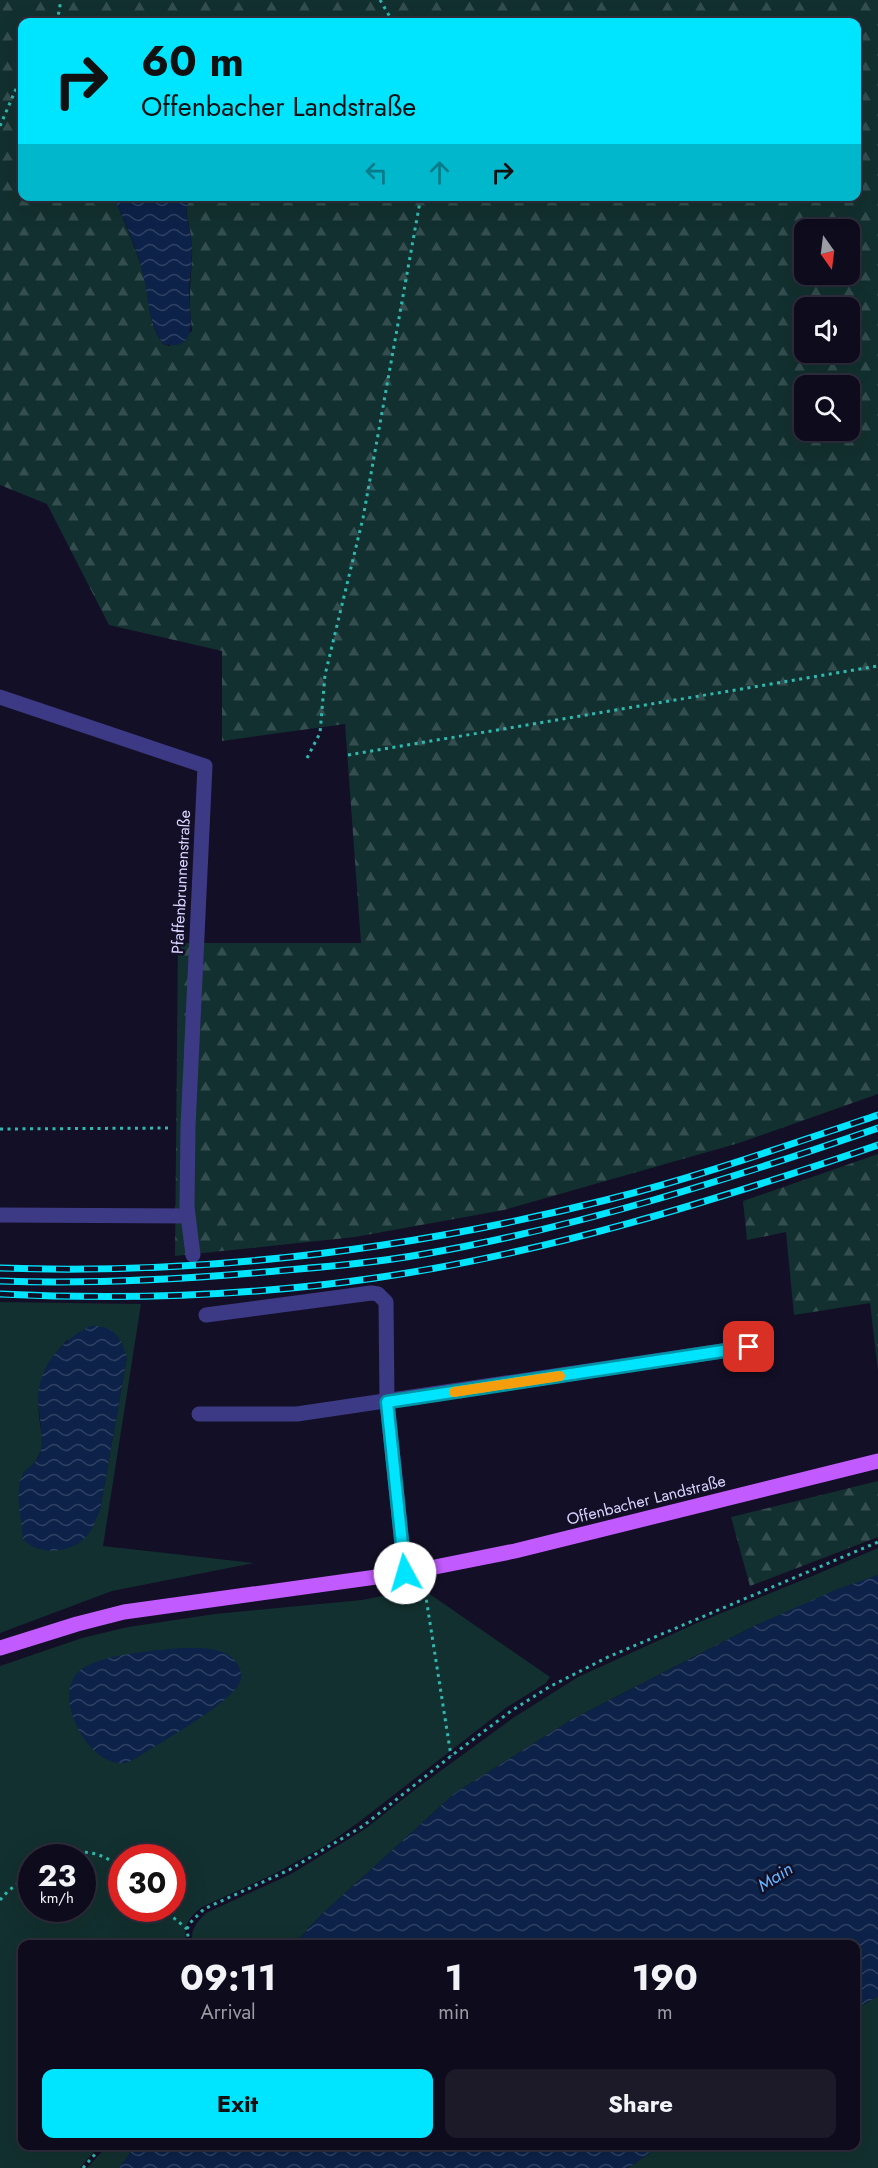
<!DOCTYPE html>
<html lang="en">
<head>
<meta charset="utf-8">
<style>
  :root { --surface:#0e0b1c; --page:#1c1929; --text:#f1f3f6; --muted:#9b9ba3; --line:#2e2b3b; --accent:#00e5ff }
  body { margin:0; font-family:Jost,sans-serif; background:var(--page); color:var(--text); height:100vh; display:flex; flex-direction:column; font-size:22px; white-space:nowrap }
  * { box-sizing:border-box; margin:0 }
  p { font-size:20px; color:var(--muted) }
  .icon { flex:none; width:33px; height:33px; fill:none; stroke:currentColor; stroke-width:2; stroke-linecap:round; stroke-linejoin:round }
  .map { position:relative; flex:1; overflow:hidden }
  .side { position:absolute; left:18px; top:1940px; width:842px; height:210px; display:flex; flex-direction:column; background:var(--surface); border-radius:12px; box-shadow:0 6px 24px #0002,0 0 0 2px var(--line) }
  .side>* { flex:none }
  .hud { position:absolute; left:18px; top:18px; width:843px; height:183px; border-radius:12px; box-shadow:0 6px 24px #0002,0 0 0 2px var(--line); background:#00e5ff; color:#111; overflow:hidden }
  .needle { width:39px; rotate:166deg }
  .tools { position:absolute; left:794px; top:219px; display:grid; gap:12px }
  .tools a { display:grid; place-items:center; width:66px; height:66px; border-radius:12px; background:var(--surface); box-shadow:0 6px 24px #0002,0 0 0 2px var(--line); font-size:30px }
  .speed { position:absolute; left:18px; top:1844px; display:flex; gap:12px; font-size:30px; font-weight:700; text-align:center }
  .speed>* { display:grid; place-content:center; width:78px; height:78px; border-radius:50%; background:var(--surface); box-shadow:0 6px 24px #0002,0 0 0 2px var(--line); line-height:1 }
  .speed small { font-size:15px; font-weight:400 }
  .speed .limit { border:9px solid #d22; background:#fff; color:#111 }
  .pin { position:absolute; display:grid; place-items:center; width:51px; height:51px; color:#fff; margin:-26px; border-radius:12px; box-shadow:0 3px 9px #0006 }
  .me { position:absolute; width:66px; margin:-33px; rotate:354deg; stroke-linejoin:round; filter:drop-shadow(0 0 4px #0008) }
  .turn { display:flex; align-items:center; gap:21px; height:126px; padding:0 24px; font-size:27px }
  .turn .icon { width:78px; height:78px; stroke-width:2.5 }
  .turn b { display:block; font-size:42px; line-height:51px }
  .lanes { display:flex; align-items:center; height:57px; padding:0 24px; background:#0003; justify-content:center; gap:30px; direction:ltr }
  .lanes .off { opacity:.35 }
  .eta { display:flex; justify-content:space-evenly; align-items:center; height:102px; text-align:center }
  .eta b { font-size:36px; font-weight:700; line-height:42px }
  .primary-button { display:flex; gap:12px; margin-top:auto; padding:12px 24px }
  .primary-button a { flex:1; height:69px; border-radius:12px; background:var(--accent); color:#111; font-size:24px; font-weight:700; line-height:69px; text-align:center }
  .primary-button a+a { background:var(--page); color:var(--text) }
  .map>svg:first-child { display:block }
  .green { fill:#12302f; fill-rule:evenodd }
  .forest { fill:url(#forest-firs); fill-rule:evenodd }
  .water { fill:url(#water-waves) }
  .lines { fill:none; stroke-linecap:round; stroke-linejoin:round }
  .path { stroke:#2fb8b0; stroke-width:3; stroke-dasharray:3 4.5; stroke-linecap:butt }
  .minor { stroke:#3d3a85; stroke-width:15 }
  .major { stroke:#c25bff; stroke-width:15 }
  .rail-casing { stroke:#00e5ff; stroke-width:7 }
  .rail { stroke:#130f26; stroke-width:4.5; stroke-dasharray:14; stroke-linecap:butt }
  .route-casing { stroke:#0095a6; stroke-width:15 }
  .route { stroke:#00e5ff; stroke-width:10 }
  .slow { stroke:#f59e0b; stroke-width:10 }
  .labels { text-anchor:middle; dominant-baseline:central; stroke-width:5; stroke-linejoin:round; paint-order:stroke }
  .street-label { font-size:16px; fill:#d9d4ff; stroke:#130f26 }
  .water-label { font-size:18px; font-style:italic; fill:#62b6ff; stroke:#130f26 }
</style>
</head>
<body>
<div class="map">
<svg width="878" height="2168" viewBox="0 0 878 2168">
  <defs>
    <pattern id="forest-firs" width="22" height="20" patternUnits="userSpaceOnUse" patternTransform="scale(1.5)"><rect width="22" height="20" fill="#12302f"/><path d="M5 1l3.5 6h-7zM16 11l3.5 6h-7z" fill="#344d4e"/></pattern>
    <pattern id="water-waves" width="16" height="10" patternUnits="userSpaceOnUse" patternTransform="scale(1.5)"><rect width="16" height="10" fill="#0c2248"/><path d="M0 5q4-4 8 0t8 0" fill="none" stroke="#2f4163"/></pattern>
  </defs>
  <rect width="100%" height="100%" fill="#130f26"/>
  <!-- green -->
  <g class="green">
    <path d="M0,1302L141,1304L103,1546L254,1563L112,1591L0,1633ZM67,1340L127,1357L100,1510L23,1473C56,1449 35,1429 39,1397C41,1373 51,1357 67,1340Z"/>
    <path d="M878,1548V1575L835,1591L752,1627L571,1720L455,1793L320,1916L294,1944H192C191,1929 195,1924 206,1913L291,1874L365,1829L417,1788L513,1718L578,1677L697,1623L810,1577Z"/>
    <path d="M421,1588L550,1677L546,1683L507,1707L359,1822L325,1846L274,1874L202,1907C188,1918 183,1926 186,1944H22V2145H100L80,2168H0V1666L82,1638L128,1627L215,1614L362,1600ZM32,1857H82V1908H32ZM122,1857H172V1908H122Z"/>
    <polygon points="878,1996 878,2168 628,2168 661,2145 855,2145 855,2010"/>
    <polygon points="108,2145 136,2145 119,2168 87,2168"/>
  </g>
  <!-- forest -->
  <g class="forest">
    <path d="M0,0H878V1094L739,1143L504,1210L355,1237L175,1256L178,943H361L345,724L222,741V651L109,625L47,504L0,485ZM22,22H856V196L191,197C182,209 190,224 191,237C194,256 190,274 190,293C189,306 191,318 192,331L169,346L163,344C146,319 151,303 144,276C136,248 125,223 113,196H22ZM804,230H849V274H804ZM804,308H849V352H804ZM804,386H849V430H804Z"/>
    <polygon points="878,1154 878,1371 870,1303 794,1315 786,1232 747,1240 743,1201"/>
    <polygon points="878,1481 878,1537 750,1586 731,1517"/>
  </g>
  <!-- water -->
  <g class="water">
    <path d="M113,197H191C182,209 189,224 191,237C194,257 189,276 189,297C190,318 199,352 163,344C148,321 150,304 144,279C138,249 126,224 113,197Z"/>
    <path d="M90,1326C114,1325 120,1335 127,1357L100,1510C95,1522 91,1535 80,1542C65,1554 36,1554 23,1539C22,1522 14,1491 22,1476C29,1463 39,1466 41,1447C43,1432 39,1416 38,1401C38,1366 61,1341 90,1326Z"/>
    <polygon points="878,1575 878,1996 855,2010 855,1944 294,1944 320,1916 455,1793 571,1720 752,1627 835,1590"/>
    <path d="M183,1648C200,1648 228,1646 238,1665C241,1670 242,1677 240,1682C232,1703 156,1745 135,1759C131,1761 127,1763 122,1763C88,1765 51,1696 79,1671C100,1654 156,1650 183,1648Z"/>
    <polygon points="136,2145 661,2145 628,2168 119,2168"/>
  </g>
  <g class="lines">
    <!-- path -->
    <g class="path">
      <polyline points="380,0 393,22"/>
      <polyline points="57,22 61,0"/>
      <polyline points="0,126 22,75"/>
      <polyline points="348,755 878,666"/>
      <polyline points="307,758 320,733 325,675 363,518 421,196"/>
      <polyline points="0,1129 172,1128"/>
      <polyline points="424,1585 451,1756"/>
      <path d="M63,1857C85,1847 103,1854 122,1868"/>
      <polyline points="0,1900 8,1891 32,1873"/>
      <polyline points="162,1908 187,1929"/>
      <polyline points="189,1944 187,1929 190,1923 204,1909 289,1870 363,1826 451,1756 511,1711 549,1687 608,1657 878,1542"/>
      <polyline points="83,2168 103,2145"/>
    </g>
    <!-- minor -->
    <g class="minor">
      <polyline points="0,697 205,766 188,1127 187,1207 193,1255"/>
      <polyline points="0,1215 188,1216"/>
      <polyline points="206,1315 371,1293 378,1294 386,1302 387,1402 405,1573"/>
      <polyline points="199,1414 297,1414 749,1347"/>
    </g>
    <!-- major -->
    <polyline class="major" points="0,1648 77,1624 124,1612 405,1573 515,1551 878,1461"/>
    <!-- rail casing -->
    <g class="rail-casing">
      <g id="rail">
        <path d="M0,1268C205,1275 407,1250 606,1200C698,1177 788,1145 878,1115"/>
        <path d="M0,1281C84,1284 169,1280 253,1273C310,1268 368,1264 424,1254C579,1227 730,1179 878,1128"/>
        <path d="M0,1294C125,1300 251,1296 375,1278C547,1253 714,1201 878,1145"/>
      </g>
    </g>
    <!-- rail -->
    <use href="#rail" class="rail"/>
  </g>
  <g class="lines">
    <!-- route casing -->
    <g class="route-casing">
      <polyline id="route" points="405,1573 387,1402 749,1347"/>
    </g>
    <!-- route -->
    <use href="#route" class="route"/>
    <!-- slow -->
    <polyline class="slow" points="454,1392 560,1376"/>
  </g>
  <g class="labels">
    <!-- street labels -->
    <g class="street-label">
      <text transform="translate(181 882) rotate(-87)">Pfaffenbrunnenstraße</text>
      <text transform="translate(646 1500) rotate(-14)">Offenbacher Landstraße</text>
    </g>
    <!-- water labels -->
    <g class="water-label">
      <text transform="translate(775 1877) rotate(-33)">Main</text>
    </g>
  </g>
</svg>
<div class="tools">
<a><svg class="needle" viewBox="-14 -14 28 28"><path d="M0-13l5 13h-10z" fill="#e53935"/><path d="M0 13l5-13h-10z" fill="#9b9ba3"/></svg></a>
<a><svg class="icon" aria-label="sound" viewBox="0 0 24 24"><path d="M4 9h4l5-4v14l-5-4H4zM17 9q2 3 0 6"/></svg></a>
<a><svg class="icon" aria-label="search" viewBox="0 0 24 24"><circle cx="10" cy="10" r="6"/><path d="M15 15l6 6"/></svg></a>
</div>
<div class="speed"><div>23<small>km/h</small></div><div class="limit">30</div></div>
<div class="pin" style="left:749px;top:1347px;background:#d93025"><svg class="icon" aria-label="arrive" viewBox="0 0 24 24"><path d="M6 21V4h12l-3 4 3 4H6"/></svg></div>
<svg class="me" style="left:405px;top:1573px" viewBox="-20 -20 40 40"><circle r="19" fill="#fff"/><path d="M0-13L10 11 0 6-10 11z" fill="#00e5ff"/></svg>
<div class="hud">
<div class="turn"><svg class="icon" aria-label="right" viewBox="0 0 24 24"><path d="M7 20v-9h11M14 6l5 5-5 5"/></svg><div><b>60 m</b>Offenbacher Landstraße</div></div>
<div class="lanes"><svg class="icon off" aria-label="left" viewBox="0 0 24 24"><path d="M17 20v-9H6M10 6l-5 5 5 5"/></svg><svg class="icon off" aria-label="ahead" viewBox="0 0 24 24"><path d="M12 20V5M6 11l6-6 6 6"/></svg><svg class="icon" aria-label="right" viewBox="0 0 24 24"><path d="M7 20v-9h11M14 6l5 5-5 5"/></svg></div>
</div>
<section class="side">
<div class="eta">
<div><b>09:11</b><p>Arrival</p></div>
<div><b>1</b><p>min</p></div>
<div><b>190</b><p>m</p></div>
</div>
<div class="primary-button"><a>Exit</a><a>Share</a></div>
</section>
</div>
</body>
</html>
